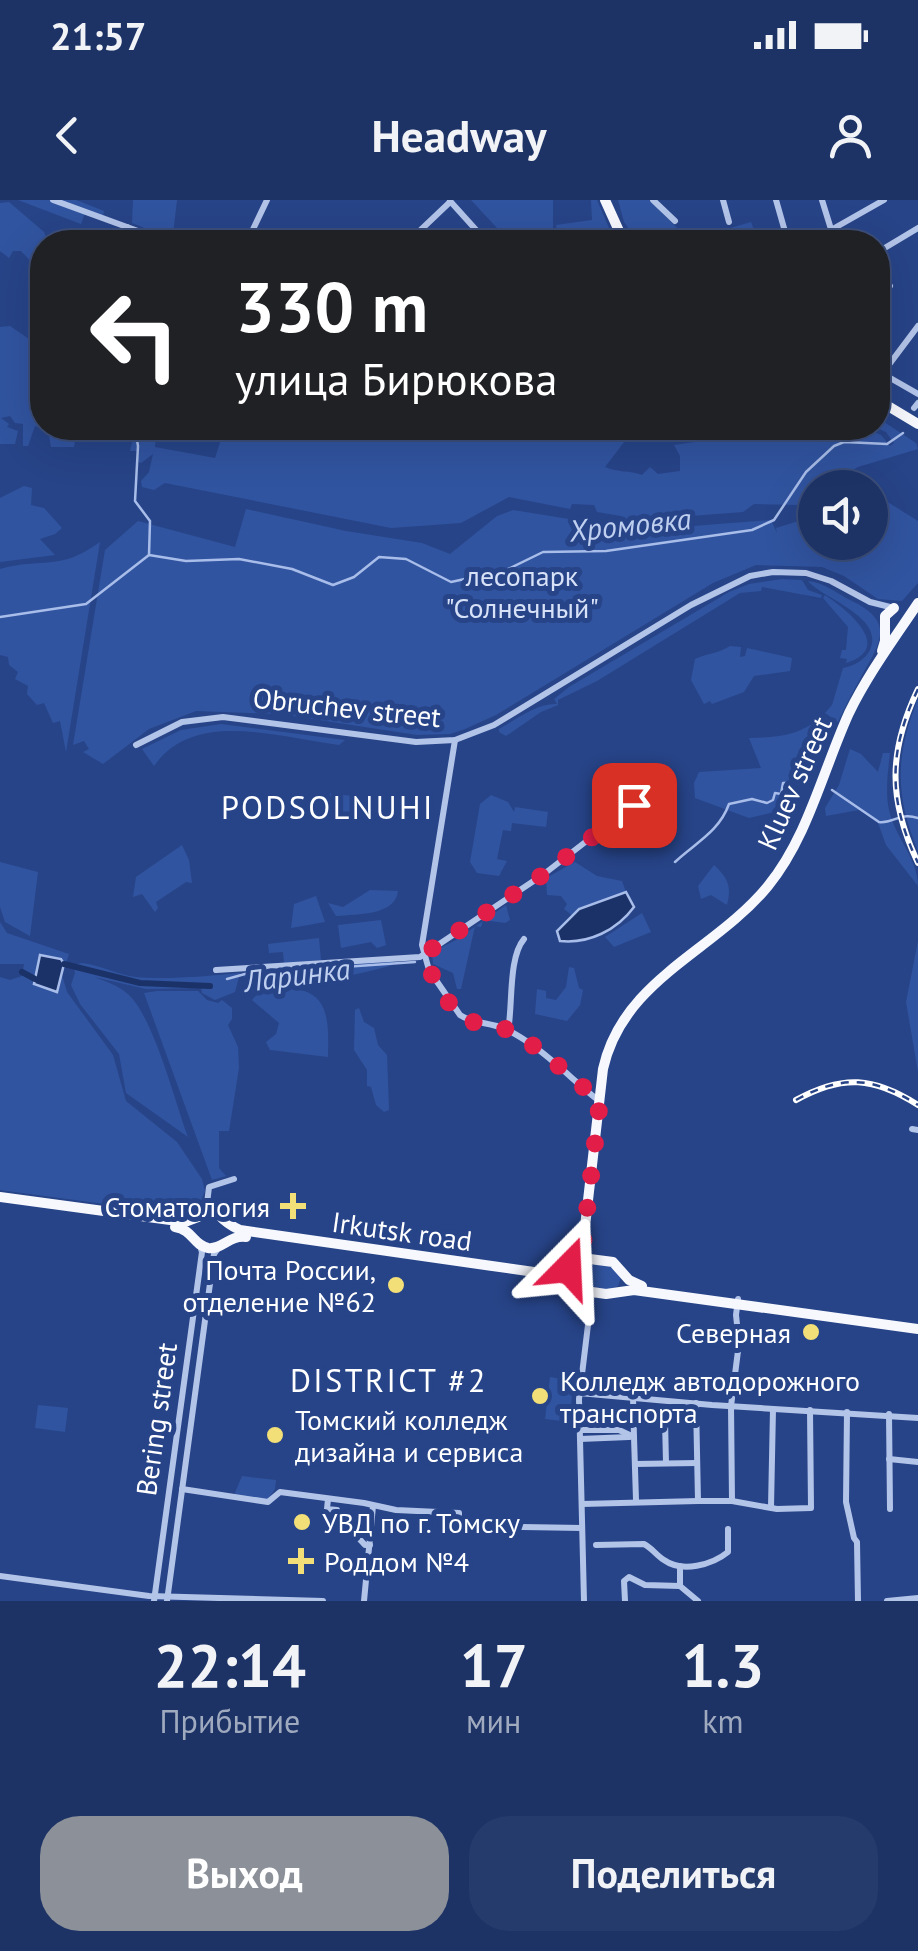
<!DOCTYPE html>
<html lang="ru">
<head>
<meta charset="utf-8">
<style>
  :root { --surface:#1d3366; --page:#253b6c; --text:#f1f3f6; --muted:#a0aabf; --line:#3b4e7a; --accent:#8c9099 }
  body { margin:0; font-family:"PT Sans",sans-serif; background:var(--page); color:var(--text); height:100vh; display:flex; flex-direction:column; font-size:38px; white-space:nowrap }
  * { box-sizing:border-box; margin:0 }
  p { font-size:32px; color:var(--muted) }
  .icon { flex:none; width:55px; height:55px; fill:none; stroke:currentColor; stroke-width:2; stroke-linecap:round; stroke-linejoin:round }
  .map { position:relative; height:1401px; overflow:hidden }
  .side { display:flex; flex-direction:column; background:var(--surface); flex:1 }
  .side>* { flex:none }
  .guide { position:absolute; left:30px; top:30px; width:860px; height:210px; border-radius:40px; box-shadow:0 10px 40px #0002,0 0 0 2px var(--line); background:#202124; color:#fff; overflow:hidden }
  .tools { position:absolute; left:798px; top:270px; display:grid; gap:20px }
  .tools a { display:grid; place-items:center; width:90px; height:90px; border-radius:50%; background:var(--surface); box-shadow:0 10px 40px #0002,0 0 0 2px var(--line); font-size:50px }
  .pin { position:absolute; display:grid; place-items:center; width:85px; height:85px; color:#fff; margin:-42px; border-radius:20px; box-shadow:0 5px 15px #0006 }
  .me { position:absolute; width:110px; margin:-55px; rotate:21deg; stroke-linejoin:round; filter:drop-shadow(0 0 8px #0008) }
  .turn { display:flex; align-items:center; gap:35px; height:210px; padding:0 40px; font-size:45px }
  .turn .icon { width:130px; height:130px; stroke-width:2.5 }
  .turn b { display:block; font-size:70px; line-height:85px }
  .eta { display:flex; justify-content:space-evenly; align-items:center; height:170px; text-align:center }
  .eta b { font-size:60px; font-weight:600; line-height:70px }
  .action { display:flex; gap:20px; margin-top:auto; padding:20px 40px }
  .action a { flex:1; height:115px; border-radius:40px; background:var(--accent); color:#fff; font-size:40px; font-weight:600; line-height:115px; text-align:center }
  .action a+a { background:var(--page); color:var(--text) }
  .status { display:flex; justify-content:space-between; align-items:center; height:70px; padding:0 50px; background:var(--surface); direction:ltr }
  .status svg { height:28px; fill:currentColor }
  header { display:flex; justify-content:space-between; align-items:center; height:130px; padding:0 40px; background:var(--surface); font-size:45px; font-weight:600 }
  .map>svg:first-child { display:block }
  .green { fill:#3154a0 }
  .water { fill:#1b3269; stroke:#a8bde9; stroke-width:2.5 }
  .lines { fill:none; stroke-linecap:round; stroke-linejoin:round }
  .stream { stroke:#a8bde9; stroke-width:2.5 }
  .river { stroke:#1b3269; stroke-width:6 }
  .minor { stroke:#b3c4e9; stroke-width:6 }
  .major { stroke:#f6f8fe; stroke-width:10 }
  .rail-casing { stroke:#fff; stroke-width:6 }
  .rail { stroke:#274488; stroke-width:2.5; stroke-dasharray:8; stroke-linecap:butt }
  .route { stroke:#e11d48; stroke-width:18; stroke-dasharray:0 32.4 }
  .poi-dot { fill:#f2df78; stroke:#274488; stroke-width:4 }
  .labels { text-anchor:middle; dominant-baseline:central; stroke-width:10; stroke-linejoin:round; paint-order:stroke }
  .park-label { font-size:28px; fill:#d7e1f7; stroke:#274488 }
  .street-label { font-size:28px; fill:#fff; stroke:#274488 }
  .poi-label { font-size:28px; fill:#fff; stroke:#274488; text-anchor:start }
  .water-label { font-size:30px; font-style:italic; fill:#bfcff0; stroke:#274488 }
  .quarter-label { font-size:32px; letter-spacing:2.5px; fill:#fff; stroke:#274488 }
</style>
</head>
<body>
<div class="status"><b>21:57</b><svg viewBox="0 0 49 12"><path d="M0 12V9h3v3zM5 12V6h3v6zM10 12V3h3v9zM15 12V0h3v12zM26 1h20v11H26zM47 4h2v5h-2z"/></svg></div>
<header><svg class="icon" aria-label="back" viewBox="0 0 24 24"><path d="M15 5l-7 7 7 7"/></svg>Headway<svg class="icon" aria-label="person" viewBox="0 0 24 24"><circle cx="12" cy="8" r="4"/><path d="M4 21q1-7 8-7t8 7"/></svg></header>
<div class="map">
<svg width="918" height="1401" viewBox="0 0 918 1401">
  <rect width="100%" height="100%" fill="#274488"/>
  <!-- green -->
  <g class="green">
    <polygon points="18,0 76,0 104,11 103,16 86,10 81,24"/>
    <polygon points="133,0 177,0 173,34 181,37 180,42 132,23"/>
    <polygon points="471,0 553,0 553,42 510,42"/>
    <polygon points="591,0 597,0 615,42 559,42 556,25 592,20"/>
    <polygon points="618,0 649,0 689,40 751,22 756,35 781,30 783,42 638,42 624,22"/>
    <polygon points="9,2 44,32 48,42 42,42 42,73 21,51 13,51 9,58 0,51 0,3"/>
    <polygon points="10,126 42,148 42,228 77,228 74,247 51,247 48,230 35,226 28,246 23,246 23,224 15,223 10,216 1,218 9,224 7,227 18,231 15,244 0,244 0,127"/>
    <path d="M878,218L916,243L918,249L858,267L824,287L815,288V294L799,305L754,304L743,312L625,321L621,316L597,312L594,305L572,304L570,309L509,297L461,323L391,328L165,283L154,290L142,287L141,281L149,272L153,254L141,263L136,261L137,251H130L134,234L147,238L141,228H151L156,235L155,247L215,258L223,233L242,237L249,235L252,228H622L631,233L605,267C618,273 629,270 642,275L650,267L658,274L680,271V256L674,245L716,239L739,228H866L881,235L890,246L894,243L886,232L877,228Z"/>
    <polygon points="24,286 32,288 31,305 44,308 62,328 55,334 40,339 55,355 0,362 0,298"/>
    <polygon points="870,291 918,321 918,383 902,401 878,399 844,376 822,367 756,365 713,383 496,515 465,529 450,534 417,535 280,514 196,511 149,529 103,564 83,552 89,549 84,541 73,545 105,350 138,321 235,347 246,309 346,331 422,343 450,354 497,316 513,310 569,319 616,332 771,320 777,333 776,328 815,316 815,342 870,342"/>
    <path d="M100,342L66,552L60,521L53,523L44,503L37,505L27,494L28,486L15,479L18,472L9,465L8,457L0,455V369C42,357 59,372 100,342Z"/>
    <path d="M782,379L802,380L808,390L822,395L821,398L762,387L761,391L740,393L597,481L558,500V505L541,512L506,536L499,532V529C517,519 537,503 557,504L554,499L569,487L729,392L749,384Z"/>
    <path d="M808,381C825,383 836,393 852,401C897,423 879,444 860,479C852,493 845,507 838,522L825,513L832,505L843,468C854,466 865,460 870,450C886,417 820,397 808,381Z"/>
    <path d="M825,395C846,409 896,448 846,463L847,459L840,458L842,450H846L848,427L823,398Z"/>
    <path d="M730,446L741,447L740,457L745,456L747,448L792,458L790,471L754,476L744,492L712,504L710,501L704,504L691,480L695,459C708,453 718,454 730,446Z"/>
    <path d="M918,499V651C895,596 895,555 918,499Z"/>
    <path d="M823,516L837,525L825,545L805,550L802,572L807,574L808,581L805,585L792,584L787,592L795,607L749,618L695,598L694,583L699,572L761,568L749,538C781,537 798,536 823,516Z"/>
    <path d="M221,524L345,540L339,545C276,537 194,509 154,566L142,549L181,530Z"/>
    <path d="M850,549L861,554L878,572L883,553H890C888,571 885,591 889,610C895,637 918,659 918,686L886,645L878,623L859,610L826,616L825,608L839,585Z"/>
    <polygon points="330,593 359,597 355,620 327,615"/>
    <polygon points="491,595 508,602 514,612 515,607 548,612 546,627 512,623 511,631 503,630 497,659 507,661 499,676 477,673 470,662 480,604"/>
    <polygon points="182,645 189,660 192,683 186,682 156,702 158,708 155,712 142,694 133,697 136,677"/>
    <polygon points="0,662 38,672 30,736 5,722 0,707"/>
    <path d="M575,662L597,676L622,681L626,692C607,699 590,705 573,716L564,709L567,704L561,696L547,695L546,678Z"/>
    <path d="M714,665C728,678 732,687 727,705L711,695L701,699L698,686Z"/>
    <path d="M370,690L398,691C395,716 357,714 336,716L328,703L343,707Z"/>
    <polygon points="316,696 325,722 291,728 294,704"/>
    <polygon points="506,705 510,720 505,723 483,720 481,727 475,726 461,789 457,789 453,773 433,764 432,752 456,740"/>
    <polygon points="642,713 651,732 614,747 605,737"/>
    <polygon points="381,720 386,745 377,748 371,742 341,748 338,725"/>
    <polygon points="0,722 7,733 69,754 62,775 67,792 113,855 126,901 177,942 202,979 205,991 198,1008 190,1013 172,1013 0,990 0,777 10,780 22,776 24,764 0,764"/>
    <polygon points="319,738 321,760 284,763 283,752 269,753 268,744"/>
    <polygon points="918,741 918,872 906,802"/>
    <path d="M393,761V765C374,770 350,776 328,780L325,777L321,779L244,777L246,770Z"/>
    <path d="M82,763C100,765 118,775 136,777C164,780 211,776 240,773L235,792L215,800L202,793L201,788L146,789L94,777C107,782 118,785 129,795C154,819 175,902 188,937L126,893L119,854L80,804L71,785L75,773L73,765Z"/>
    <polygon points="569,767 574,768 579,788 583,790 580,805 567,821 535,814 537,789 546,791 546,798 556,800 566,787"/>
    <path d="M270,788C281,790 293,788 304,791C332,799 328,834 328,857L270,850L266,842L276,834L279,823L252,800L261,790Z"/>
    <polygon points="157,791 198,791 207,800 218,803 222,800 232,808 232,819 228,825 238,847 239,868 229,931 219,931 219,968 226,976 212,980 144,793"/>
    <polygon points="359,808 364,822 374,828 378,845 387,855 389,910 384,912 376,905 371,887 367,886 367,870 354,850 355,810"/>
    <polygon points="580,1063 610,1066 621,1077 618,1086 607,1091 572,1081 572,1069"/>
    <polygon points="550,1177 573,1181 570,1222 545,1219"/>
    <polygon points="38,1205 68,1208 65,1232 35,1228"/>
    <polygon points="242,1276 276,1280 275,1289 267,1301 234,1295"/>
  </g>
  <!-- water -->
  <g class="water">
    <path d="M626,692L634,707C617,730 589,744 560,741L557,731L579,709Z"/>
    <polygon points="40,755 61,759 64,764 57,792 34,784"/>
  </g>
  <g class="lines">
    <!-- stream -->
    <g class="stream">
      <polyline points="135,228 138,246 135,301 150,321 149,355"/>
      <polyline points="0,417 86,404 149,355 186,361 239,359 292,369 333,385 354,377 379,357 406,359 451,382 506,370 543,352 606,351 752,330 774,320 806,272 834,246 844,242 887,244 903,233"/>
      <path d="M832,590L879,622C893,624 899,612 918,618"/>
      <path d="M675,662C695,643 719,632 729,604L752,599L767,603L773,600L775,593L781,594L783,583L802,582"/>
      <polyline points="227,779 245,774 415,762"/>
    </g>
    <!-- river -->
    <g class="river">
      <polyline points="64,764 140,783 210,786"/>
      <polyline points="22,772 35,779"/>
    </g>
    <!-- minor -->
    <g class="minor">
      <polyline points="53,0 168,42"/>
      <polyline points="653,0 675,21"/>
      <polyline points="723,0 729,22"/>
      <polyline points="776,0 788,42"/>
      <polyline points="822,0 835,42"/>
      <polyline points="450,1 487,42"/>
      <polyline points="831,30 884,0"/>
      <polyline points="126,42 127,27"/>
      <polyline points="247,42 267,0"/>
      <polyline points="408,42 450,2"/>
      <polyline points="878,52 918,28"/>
      <polyline points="878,103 890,86"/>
      <polyline points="878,171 918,194"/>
      <polyline points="882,174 918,126"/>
      <polyline points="914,208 918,203"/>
      <path d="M455,540L422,745L429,770L460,815C473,824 490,822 505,829C537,843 570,878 598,900"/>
      <polyline points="136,545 182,522 223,517 416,542 455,540 494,525 691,405 750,376 773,372 806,373 831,381 870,402 894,408"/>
      <polyline points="216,770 420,757 544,674 637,602"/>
      <path d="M508,831C513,805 508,758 524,739"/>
      <polyline points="912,929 918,930"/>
      <polyline points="206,1012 209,987 234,979"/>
      <polyline points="579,1193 712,1205 918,1218"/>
      <polyline points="633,1197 634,1237"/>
      <polyline points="696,1203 698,1301"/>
      <polyline points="847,1212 846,1302 854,1338 857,1342 858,1401"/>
      <polyline points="889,1214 890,1309"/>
      <polyline points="665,1220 666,1263"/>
      <polyline points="580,1230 619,1230 634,1237 636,1300"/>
      <polyline points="580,1239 629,1237"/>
      <polyline points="889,1259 918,1262"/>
      <polyline points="635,1264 697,1263"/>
      <polyline points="182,1289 268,1302 280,1292 364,1303 396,1310 459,1313 459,1320 465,1326 582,1328"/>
      <polyline points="328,1299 327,1309 337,1310 335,1328 353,1332 365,1345 370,1345"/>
      <polyline points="732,1301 731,1206 739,1143 736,1115 738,1099"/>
      <polyline points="582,1304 698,1301 732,1301 777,1309 811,1308 810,1210"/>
      <polyline points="771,1307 773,1209"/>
      <path d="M596,1345L644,1344C652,1348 656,1355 664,1360C682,1373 712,1365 728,1352V1329"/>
      <polyline points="680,1366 680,1386 698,1401"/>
      <polyline points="0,1376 149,1396 323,1401"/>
      <polyline points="154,1401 202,1052 200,1046"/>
      <polyline points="167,1401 214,1054 219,1047"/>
      <polyline points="364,1401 373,1306"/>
      <polyline points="584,1401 579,1199 592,1092"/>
      <polyline points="625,1401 624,1381 629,1377 645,1385 680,1386"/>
      <polyline points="887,1401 918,1398"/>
    </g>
    <!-- major -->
    <g class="major">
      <polyline points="605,0 624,42"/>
      <polyline points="878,200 918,224"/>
      <polyline points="882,451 885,441 885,416 894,408"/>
      <path d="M0,997L185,1022C232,1004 204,1013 240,1030L555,1075L568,1068L583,1044L603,869C623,779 714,752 768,686C808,637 823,570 849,513C868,474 894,439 918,403"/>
      <path d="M175,1027C193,1030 193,1045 208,1048C222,1050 229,1035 246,1037"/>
      <polyline points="575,1061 582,1058 613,1062 629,1080 642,1086"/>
      <polyline points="550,1079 592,1092 606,1094 634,1090 918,1129"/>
    </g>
    <!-- rail casing -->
    <g class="rail-casing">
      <g id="rail">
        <path d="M918,489C888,552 888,600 918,663"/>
        <path d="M796,900C843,874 874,877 918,905"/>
      </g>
    </g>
    <!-- rail -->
    <use href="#rail" class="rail"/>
  </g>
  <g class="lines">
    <!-- route -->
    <path class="route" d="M568,1068L583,1044L600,901C572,879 537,843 505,829C491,823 472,826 460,815C445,801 429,773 424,754L544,674L634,605"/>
  </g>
  <!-- markers -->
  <g class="poi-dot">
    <path d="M288 991h10v10h10v10h-10v10h-10v-10h-10v-10h10z"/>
    <circle cx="396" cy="1085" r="10"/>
    <circle cx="811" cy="1132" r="10"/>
    <circle cx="540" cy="1196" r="10"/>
    <circle cx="275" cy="1235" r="10"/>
    <circle cx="302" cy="1322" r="10"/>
    <path d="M296 1346h10v10h10v10h-10v10h-10v-10h-10v-10h10z"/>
  </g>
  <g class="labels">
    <!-- park labels -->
    <g class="park-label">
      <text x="522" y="375">лесопарк<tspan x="522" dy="32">"Солнечный"</tspan></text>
    </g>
    <!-- street labels -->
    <g class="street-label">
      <text transform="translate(347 507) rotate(6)">Obruchev street</text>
      <text transform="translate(794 583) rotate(-66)">Kluev street</text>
      <text transform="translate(402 1031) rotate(8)">Irkutsk road</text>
      <text transform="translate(156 1219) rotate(-82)">Bering street</text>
    </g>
    <!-- poi labels -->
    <g class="poi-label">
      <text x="270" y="1006" text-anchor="end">Стоматология</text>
      <text x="376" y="1069" text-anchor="end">Почта России,<tspan x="376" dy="32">отделение №62</tspan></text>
      <text x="791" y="1132" text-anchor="end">Северная</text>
      <text x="560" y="1180">Колледж автодорожного<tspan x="560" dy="32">транспорта</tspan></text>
      <text x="295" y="1219">Томский колледж<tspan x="295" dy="32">дизайна и сервиса</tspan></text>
      <text x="322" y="1322">УВД по г. Томску</text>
      <text x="324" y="1361">Роддом №4</text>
    </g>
    <!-- water labels -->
    <g class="water-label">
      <text transform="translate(630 324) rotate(-6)">Хромовка</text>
      <text transform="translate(297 774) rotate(-7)">Ларинка</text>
    </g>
    <!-- quarter labels -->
    <g class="quarter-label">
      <text x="328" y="607">PODSOLNUHI</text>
      <text x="389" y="1180">DISTRICT #2</text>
    </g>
  </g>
</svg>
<div class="tools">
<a><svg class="icon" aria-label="sound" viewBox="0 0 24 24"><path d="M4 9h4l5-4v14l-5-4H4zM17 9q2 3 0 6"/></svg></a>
</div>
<div class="pin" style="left:634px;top:605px;background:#d93025"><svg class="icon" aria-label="arrive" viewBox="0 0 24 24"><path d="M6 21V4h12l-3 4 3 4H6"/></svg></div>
<svg class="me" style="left:568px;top:1068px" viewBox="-20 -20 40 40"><path d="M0-17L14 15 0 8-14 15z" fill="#e11d48" stroke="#fff" stroke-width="4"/></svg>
<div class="guide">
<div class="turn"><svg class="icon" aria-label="left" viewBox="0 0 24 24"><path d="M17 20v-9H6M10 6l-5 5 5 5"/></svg><div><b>330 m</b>улица Бирюкова</div></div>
</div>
</div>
<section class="side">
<div class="eta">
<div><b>22:14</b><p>Прибытие</p></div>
<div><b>17</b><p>мин</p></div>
<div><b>1.3</b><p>km</p></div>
</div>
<div class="action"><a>Выход</a><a>Поделиться</a></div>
</section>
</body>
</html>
